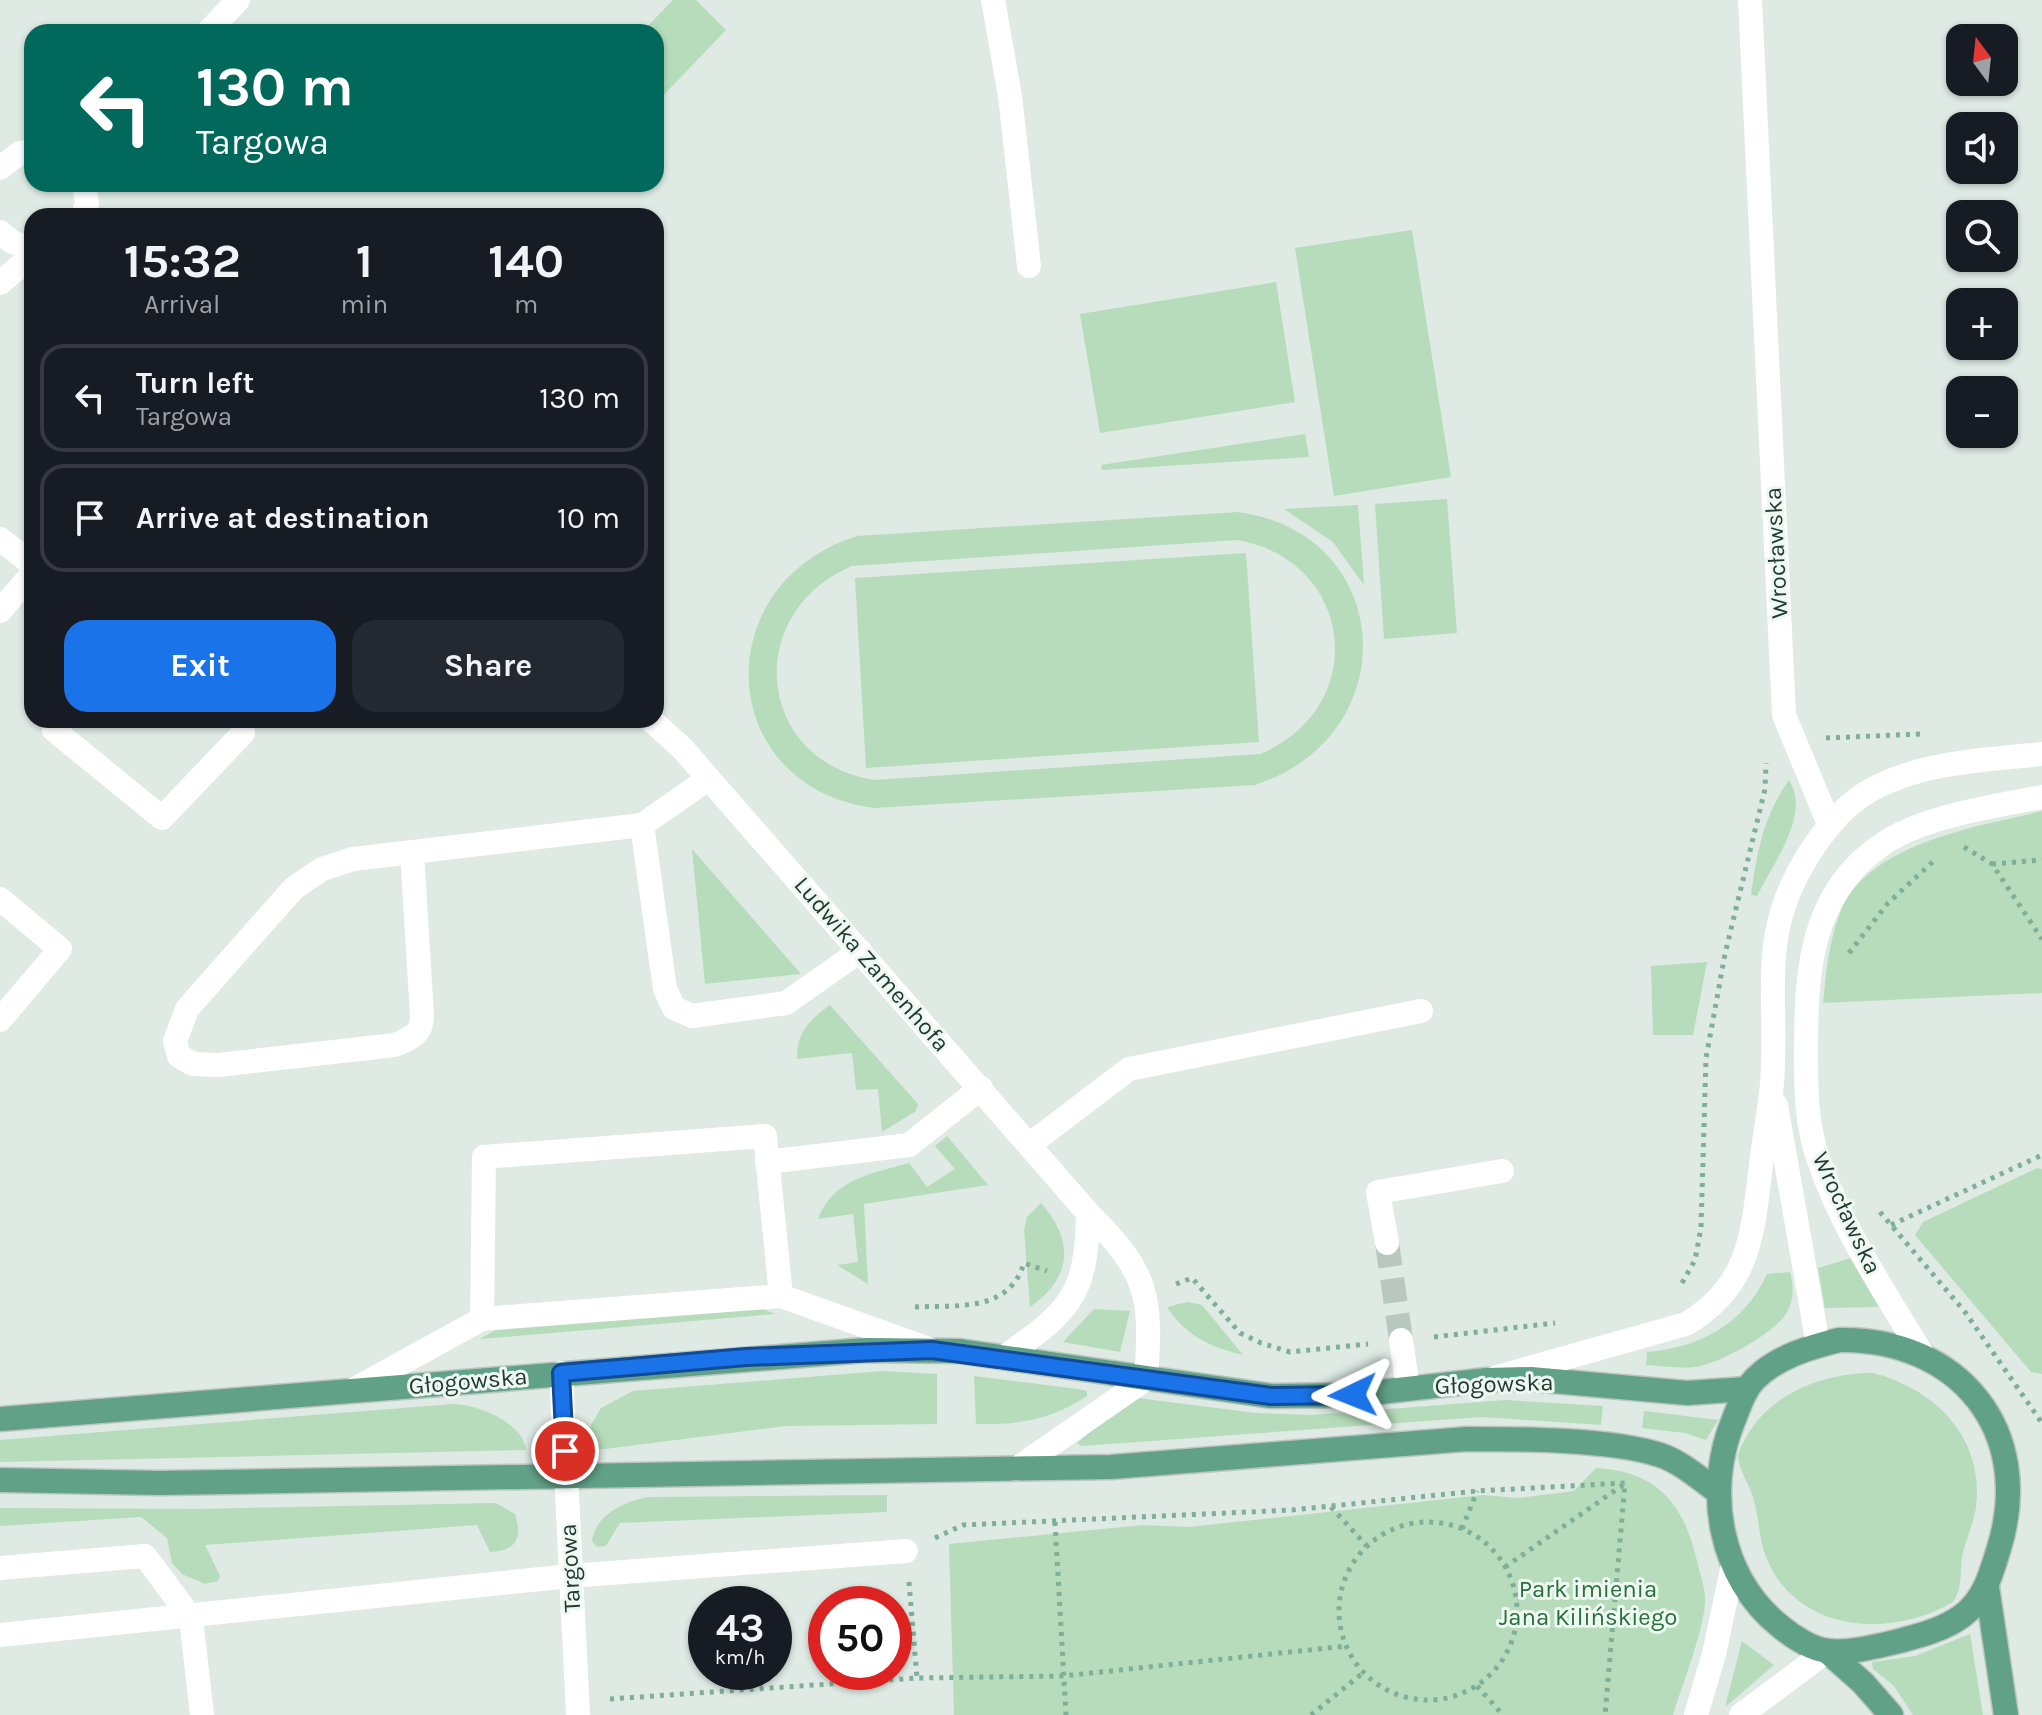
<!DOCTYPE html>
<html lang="en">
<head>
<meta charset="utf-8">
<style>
  :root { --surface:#171b24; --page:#242831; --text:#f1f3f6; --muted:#9ea1a6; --line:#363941; --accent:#1a73e8 }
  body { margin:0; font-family:Karla,sans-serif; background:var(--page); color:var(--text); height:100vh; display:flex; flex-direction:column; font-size:30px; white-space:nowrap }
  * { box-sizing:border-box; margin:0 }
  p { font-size:26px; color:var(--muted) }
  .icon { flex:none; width:44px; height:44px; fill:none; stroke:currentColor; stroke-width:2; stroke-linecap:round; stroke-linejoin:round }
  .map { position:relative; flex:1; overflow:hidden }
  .details { position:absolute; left:24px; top:208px; width:640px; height:520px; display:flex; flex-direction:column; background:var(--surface); border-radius:24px; box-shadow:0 2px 6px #0004 }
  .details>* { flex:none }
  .banner { position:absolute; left:24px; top:24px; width:640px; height:168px; border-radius:24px; box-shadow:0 2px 6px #0004; background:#00695c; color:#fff; overflow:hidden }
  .needle { width:52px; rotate:345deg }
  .fabs { position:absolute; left:1946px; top:24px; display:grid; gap:16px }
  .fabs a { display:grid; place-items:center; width:72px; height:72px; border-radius:16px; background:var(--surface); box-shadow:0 2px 6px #0004; font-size:40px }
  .speed { position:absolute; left:688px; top:1586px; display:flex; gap:16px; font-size:40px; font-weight:700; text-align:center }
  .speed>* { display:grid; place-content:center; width:104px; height:104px; border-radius:50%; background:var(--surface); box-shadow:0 2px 6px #0004; line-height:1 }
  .speed small { font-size:20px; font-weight:400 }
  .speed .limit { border:12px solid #d22; background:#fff; color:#111 }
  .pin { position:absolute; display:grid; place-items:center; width:68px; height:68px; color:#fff; margin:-34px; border:4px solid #fff; border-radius:50%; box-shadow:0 2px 8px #0007 }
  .me { position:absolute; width:88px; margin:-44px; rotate:268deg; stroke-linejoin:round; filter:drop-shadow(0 0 6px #0008) }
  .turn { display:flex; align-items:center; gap:28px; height:168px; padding:0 40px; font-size:36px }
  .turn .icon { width:104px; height:104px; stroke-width:2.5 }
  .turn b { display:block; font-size:56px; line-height:68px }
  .eta { display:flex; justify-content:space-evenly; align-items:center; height:136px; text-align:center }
  .eta b { font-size:48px; font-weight:700; line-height:56px }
  .action { display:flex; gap:16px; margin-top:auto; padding:16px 40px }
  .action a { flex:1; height:92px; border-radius:24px; background:var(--accent); color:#fff; font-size:32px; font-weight:700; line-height:92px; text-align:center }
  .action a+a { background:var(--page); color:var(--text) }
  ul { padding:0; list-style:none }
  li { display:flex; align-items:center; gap:24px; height:108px; margin:0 16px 12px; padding:0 24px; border:4px solid var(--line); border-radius:24px }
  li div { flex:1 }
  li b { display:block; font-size:30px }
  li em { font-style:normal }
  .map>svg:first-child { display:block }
  .green { fill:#b6dcbb; fill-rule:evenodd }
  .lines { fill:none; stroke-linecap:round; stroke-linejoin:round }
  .minor-tunnel { stroke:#b8c7bf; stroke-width:24; stroke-dasharray:24 12; stroke-linecap:butt }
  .major-casing { stroke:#bcc4c1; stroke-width:27 }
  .path { stroke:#7eaf99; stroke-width:5; stroke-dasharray:4 6; stroke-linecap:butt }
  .minor { stroke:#fff; stroke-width:24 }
  .major { stroke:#61a188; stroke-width:24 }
  .route-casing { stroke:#114b97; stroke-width:20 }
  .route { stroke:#1a73e8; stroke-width:14 }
  .labels { text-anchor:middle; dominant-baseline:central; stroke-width:6; stroke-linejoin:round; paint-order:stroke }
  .street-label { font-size:24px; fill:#1f3a2f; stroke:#eef7f1 }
  .park-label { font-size:24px; fill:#29713b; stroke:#eef7f1 }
</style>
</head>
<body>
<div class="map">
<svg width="2042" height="1715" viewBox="0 0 2042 1715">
  <rect width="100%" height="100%" fill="#deeae3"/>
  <!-- green -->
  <g class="green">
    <polygon points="673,0 696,0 726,30 656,103 656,32 642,32"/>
    <polygon points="1412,230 1451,477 1334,496 1295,248"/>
    <polygon points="1276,282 1295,402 1100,433 1080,314"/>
    <polygon points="1305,434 1309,457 1102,470 1101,465"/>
    <polygon points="1447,499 1457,633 1384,639 1375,504"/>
    <polygon points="1358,505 1364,585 1333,542 1284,509"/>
    <path d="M1238,512C1396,533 1407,736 1255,785L874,808C715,787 705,584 857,536ZM1237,540C1355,560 1371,708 1260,754L875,780C755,762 742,612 852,566Z"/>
    <polygon points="1246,553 1259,742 866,768 855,578"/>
    <path d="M1789,780C1811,815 1773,863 1757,896L1751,895C1757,852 1763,817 1789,780Z"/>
    <path d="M2042,811V993L1823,1003C1826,972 1829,942 1840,913C1868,842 1978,827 2042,811Z"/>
    <polygon points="692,849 801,974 705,984"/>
    <polygon points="1707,962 1693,1035 1653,1035 1651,966"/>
    <path d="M830,1005L918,1104L916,1111L882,1132L878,1089L856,1090L852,1053L797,1059C796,1032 810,1020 830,1005Z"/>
    <path d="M947,1136L988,1185L864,1204L868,1284L837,1265L858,1262L853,1214L818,1219C833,1179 871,1174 909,1163L927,1187L955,1169L935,1146Z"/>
    <polygon points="2037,1168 2042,1169 2042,1374 2031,1372 1915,1235 1923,1222"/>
    <path d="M1041,1203C1075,1242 1072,1277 1030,1307L1024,1230L1027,1217Z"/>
    <polygon points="1851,1258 1879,1307 1825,1308 1818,1268"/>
    <path d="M1790,1272C1794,1287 1794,1301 1786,1314C1773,1334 1720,1363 1696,1367C1680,1369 1663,1366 1646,1365L1647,1352C1700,1348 1745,1323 1767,1274Z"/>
    <path d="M1187,1302L1202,1305L1243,1355C1210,1347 1186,1336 1167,1307Z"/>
    <polygon points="758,1307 775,1314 480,1339 497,1329"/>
    <polygon points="1094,1309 1130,1311 1120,1352 1063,1342"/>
    <polygon points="883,1371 937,1374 937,1424 786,1426 589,1451 581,1451 579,1446 601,1408 633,1391"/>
    <path d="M1873,1373C1935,1389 1985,1438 1976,1507C1974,1522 1968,1534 1964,1549C1958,1568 1965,1584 1953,1602C1894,1637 1805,1634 1770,1566C1759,1544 1760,1523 1754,1501C1750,1484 1739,1472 1738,1455C1758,1398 1817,1373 1873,1373Z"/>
    <path d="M974,1376L1078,1389L1087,1391V1396C1051,1420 1018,1425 976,1424Z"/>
    <polygon points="1130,1397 1256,1413 1312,1415 1505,1400 1603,1406 1601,1425 1481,1417 1081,1446 1077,1443"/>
    <path d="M454,1404C478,1405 523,1422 526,1450L0,1462V1440Z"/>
    <polygon points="1644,1411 1645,1411 1718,1420 1706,1440 1685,1433 1642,1428"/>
    <path d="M1596,1468C1657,1471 1684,1504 1697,1561C1700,1575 1706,1589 1705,1603C1703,1633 1682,1685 1673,1715H954L949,1544L1143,1525L1189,1527L1483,1495L1518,1498L1574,1491Z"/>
    <path d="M887,1495V1512L620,1523L606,1546L597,1547L592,1541C596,1514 624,1502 648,1497Z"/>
    <path d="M496,1503L515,1514C523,1540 516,1550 490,1552L477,1525L205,1545L220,1576L218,1581L205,1584L182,1574L172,1563L167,1538L141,1517L0,1526V1508L198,1509Z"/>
    <polygon points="1970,1634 1983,1715 1913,1715 1894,1686 1873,1669 1872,1662 1915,1656"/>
    <polygon points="1742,1641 1774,1665 1725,1707"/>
  </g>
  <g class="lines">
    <!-- minor-tunnel -->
    <polyline class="minor-tunnel" points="1387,1243 1401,1340"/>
    <!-- major casing -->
    <g class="major-casing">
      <g id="major">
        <path d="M1839,1340C1959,1338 2035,1431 1999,1548C1991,1574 1985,1599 1962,1616C1943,1630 1918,1636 1895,1642C1874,1647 1850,1653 1829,1651C1813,1650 1793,1637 1781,1627C1719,1578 1704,1490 1734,1419C1740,1404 1745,1388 1757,1377C1779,1356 1811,1347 1839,1340Z"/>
        <polyline points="0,1419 867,1350 959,1351 1271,1396 1353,1395 1487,1380 1531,1379 1687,1393 1746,1389"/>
        <path d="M0,1480L160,1483L1111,1467L1467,1439C1520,1439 1611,1439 1660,1455C1681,1462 1700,1479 1718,1492"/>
        <polyline points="1987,1587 2006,1715"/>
        <polyline points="1827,1651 1863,1683 1891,1715"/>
      </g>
    </g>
    <!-- path -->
    <g class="path">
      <polyline points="1826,738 1920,734"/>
      <polyline points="1964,847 1992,864 2042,939"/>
      <polyline points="1992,864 2042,860"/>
      <polyline points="1849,953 1888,903 1937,858"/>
      <polyline points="1880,1212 1965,1312 2042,1423"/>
      <polyline points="1891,1225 2042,1155"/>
      <polyline points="1682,1283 1695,1260 1701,1228 1706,1058 1725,954 1765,789 1766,763"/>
      <polyline points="1176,1284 1192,1278 1240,1333 1261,1343 1290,1352 1368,1344"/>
      <path d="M915,1307C959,1305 1009,1312 1024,1263L1047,1271"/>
      <polyline points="1434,1337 1555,1323"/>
      <polyline points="1331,1507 1367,1546"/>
      <polyline points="1055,1522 1066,1715"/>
      <circle cx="1428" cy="1611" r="89"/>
      <polyline points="1462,1529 1477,1491"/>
      <polyline points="935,1538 963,1525 1292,1510 1477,1491 1625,1483 1605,1715"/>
      <polyline points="1505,1567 1623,1485"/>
      <polyline points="909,1582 917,1678"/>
      <polyline points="1477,1686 1503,1715"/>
      <polyline points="610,1699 917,1678 1063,1676 1347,1646"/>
      <polyline points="1311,1715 1364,1672"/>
    </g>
    <!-- minor -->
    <g class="minor">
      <polyline points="993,0 1010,96 1029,266"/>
      <polyline points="1750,0 1784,715 1829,824"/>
      <polyline points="208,32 238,0"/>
      <polyline points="0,168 20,153 32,151"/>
      <polyline points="83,216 87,203 84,184"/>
      <polyline points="0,232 12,242 32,248"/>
      <polyline points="0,283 32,256"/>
      <polyline points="0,539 32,564"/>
      <polyline points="0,611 32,574"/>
      <path d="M651,720L682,748L1088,1213C1149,1273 1152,1296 1146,1379L1016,1469"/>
      <polyline points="54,730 162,818 243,733"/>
      <polyline points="708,779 642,825 665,989 674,1008 692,1016 786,1003 860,951"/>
      <path d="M412,852L422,1016C422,1034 411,1038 395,1045L218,1065L193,1064L179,1056L175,1041L187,1009L294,888L322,869L353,859L642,825"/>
      <polyline points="0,899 60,949 0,1020"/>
      <polyline points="1776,1105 1818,1345"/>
      <polyline points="1029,1145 1129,1069 1421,1011"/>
      <polyline points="767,1162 909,1145 981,1088"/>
      <polyline points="1387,1243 1378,1192 1502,1171"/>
      <polyline points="482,1319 484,1157 765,1136 781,1296"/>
      <polyline points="1401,1340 1408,1388"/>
      <path d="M1922,1354C1884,1291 1843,1230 1819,1161C1806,1126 1806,1090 1806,1053C1806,975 1809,895 1880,846C1919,817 1994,806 2042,797"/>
      <path d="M1003,1358C1069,1311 1087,1297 1088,1213"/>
      <polyline points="561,1373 578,1715"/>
      <path d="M1497,1377L1686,1324C1747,1288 1752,1240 1760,1174C1763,1144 1769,1114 1772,1084C1779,989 1755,932 1815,845C1830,823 1847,803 1871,790C1921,762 1986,760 2042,754"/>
      <polyline points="351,1391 482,1319 781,1296 929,1349"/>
      <polyline points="0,1568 145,1556 191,1618 202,1715"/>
      <polyline points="0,1635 570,1576 906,1551"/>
      <polyline points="1696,1715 1714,1654 1733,1565"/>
      <polyline points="1741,1715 1827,1651"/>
    </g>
    <!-- major -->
    <use href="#major" class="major"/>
  </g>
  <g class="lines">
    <!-- route casing -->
    <g class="route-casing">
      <polyline id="route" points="565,1451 561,1373 746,1357 932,1350 1271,1396 1353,1395"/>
    </g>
    <!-- route -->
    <use href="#route" class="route"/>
  </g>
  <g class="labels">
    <!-- street labels -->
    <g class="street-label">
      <text transform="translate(1776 553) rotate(-93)">Wrocławska</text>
      <text transform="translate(872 964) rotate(49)">Ludwika Zamenhofa</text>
      <text transform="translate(1847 1213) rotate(65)">Wrocławska</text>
      <text transform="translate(468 1381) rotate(-5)">Głogowska</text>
      <text transform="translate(1494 1384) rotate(-2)">Głogowska</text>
      <text transform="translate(570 1568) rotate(-93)">Targowa</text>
    </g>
    <!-- park labels -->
    <g class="park-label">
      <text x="1588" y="1589">Park imienia<tspan x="1588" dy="28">Jana Kilińskiego</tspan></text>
    </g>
  </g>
</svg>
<div class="fabs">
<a><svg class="needle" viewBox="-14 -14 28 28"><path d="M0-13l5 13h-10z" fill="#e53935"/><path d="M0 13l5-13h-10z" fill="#9ea1a6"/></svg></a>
<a><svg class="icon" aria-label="sound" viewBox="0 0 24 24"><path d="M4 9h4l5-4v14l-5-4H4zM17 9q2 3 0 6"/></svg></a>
<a><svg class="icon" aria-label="search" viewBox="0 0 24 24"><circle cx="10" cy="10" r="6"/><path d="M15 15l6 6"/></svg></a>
<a>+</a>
<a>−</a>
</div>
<div class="speed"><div>43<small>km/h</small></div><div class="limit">50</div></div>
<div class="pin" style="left:565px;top:1451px;background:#d93025"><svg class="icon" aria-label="arrive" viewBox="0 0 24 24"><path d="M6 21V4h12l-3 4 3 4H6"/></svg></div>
<svg class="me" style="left:1353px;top:1395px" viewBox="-20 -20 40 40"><path d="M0-17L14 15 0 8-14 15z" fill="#1a73e8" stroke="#fff" stroke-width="4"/></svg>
<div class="banner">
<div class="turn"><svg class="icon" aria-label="left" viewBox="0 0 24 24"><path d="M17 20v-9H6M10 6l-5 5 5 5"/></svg><div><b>130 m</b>Targowa</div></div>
</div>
<section class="details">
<div class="eta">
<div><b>15:32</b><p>Arrival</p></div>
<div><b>1</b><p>min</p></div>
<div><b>140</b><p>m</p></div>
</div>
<ul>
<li><svg class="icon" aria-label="left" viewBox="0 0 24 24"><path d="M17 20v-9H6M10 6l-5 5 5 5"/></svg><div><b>Turn left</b><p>Targowa</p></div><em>130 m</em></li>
<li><svg class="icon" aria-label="arrive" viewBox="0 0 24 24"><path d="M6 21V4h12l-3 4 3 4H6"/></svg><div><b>Arrive at destination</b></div><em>10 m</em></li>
</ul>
<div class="action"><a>Exit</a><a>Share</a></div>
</section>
</div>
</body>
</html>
